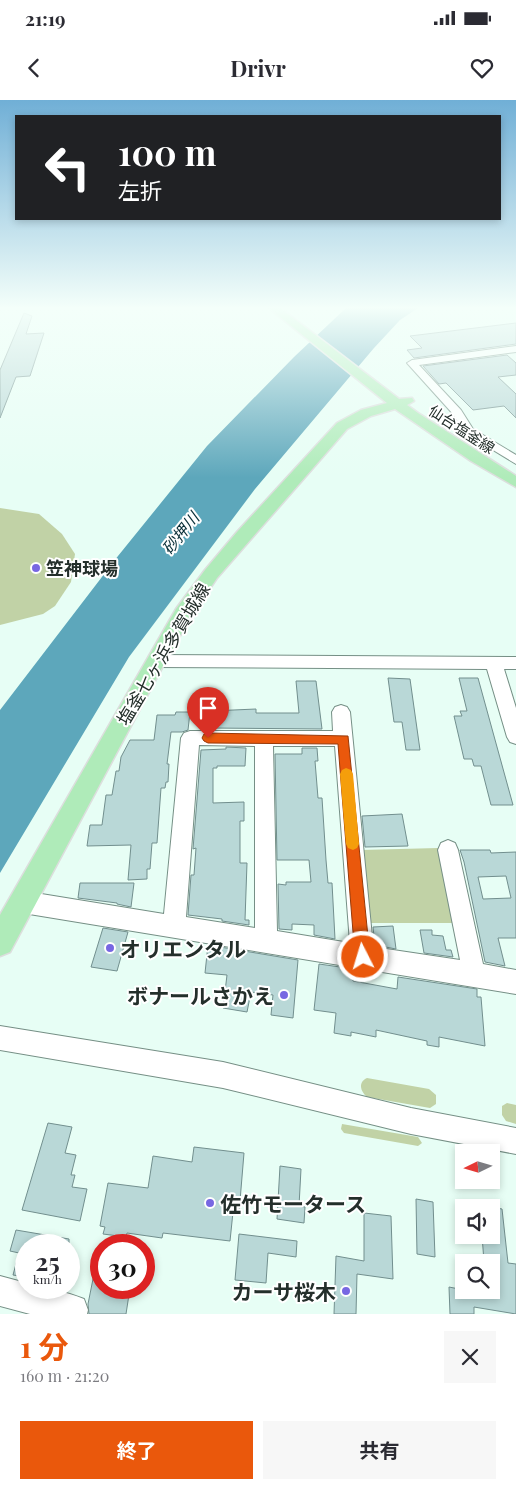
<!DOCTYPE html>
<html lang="ja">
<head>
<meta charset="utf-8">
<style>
  :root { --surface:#fff; --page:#f7f7f7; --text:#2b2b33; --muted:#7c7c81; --accent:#ea580c }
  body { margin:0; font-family:"Playfair Display","Noto Sans JP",serif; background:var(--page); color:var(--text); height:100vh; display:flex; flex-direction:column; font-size:19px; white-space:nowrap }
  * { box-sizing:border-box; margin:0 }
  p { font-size:16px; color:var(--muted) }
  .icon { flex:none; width:28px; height:28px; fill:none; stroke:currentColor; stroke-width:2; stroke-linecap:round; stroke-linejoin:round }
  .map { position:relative; height:1214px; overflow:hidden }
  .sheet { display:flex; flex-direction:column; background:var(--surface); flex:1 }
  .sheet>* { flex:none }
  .banner { position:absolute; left:15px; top:15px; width:486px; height:105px; border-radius:0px; box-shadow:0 2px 8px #0003; background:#202124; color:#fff; overflow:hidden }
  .needle { width:32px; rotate:265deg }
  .fabs { position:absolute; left:455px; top:1044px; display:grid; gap:10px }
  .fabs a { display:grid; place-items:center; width:45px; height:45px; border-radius:0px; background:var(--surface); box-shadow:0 2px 8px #0003; font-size:25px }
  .speed { position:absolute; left:15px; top:1134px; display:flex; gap:10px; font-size:25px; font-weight:700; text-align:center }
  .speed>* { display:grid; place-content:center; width:65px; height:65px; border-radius:50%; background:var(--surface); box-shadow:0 2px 8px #0003; line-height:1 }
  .speed small { font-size:12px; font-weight:400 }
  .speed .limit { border:8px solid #d22; background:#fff; color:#111 }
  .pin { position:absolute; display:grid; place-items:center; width:42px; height:42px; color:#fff; margin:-51px -21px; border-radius:50% 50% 50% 0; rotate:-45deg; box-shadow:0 0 5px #0007 }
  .pin .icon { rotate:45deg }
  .me { position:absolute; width:55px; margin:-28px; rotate:355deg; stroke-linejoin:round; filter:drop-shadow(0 0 4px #0008) }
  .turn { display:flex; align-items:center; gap:18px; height:105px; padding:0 20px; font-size:22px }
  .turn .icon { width:65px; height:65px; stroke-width:2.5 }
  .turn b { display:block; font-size:35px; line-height:42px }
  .round { display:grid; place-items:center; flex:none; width:52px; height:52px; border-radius:0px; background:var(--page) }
  .headline { display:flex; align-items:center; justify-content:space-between; height:85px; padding:0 20px }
  h1 { font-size:30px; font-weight:700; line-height:38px; color:var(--accent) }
  .action { display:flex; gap:10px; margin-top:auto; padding:10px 20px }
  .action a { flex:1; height:58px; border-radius:0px; background:var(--accent); color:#fff; font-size:20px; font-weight:700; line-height:58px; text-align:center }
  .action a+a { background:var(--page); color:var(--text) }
  .status { display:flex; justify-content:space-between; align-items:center; height:35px; padding:0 25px; background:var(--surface); direction:ltr }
  .status svg { height:14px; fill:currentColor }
  header { display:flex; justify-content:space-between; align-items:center; height:65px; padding:0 20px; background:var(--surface); font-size:22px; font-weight:700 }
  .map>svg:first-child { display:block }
  .green { fill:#c1d2a6 }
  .water { fill:#5da7bb }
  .building { fill:#b9d8d7; stroke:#728f8e; fill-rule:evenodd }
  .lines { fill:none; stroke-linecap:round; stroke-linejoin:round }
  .minor-casing { stroke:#758f85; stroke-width:2 }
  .major-casing { stroke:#dcdedd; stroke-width:3 }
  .minor { fill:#fff; fill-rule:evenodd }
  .major { fill:#afebb9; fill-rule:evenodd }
  .route { fill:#ea580c; stroke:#983908 }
  .slow { fill:#f59e0b }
  .poi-dot { fill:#7767e2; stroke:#fff; stroke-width:2 }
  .labels { text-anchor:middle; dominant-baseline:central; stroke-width:4; stroke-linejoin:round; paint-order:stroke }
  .far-street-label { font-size:15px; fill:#242f2b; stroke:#fff }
  .far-water-label { font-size:16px; font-style:italic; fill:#092f38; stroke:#fff }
  .poi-label { font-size:18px; font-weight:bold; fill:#242f2b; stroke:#fff; text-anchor:start }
  .street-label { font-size:18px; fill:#242f2b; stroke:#fff }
  .near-poi-label { font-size:21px; font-weight:bold; fill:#242f2b; stroke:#fff; text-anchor:start }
</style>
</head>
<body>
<div class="status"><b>21:19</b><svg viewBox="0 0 49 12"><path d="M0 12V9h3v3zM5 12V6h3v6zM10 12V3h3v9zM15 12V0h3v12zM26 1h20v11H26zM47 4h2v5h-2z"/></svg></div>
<header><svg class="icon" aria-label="back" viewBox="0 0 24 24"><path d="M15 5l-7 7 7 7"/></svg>Drivr<svg class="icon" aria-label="heart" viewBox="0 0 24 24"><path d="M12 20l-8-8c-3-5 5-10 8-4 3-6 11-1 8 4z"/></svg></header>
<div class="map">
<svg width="516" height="1214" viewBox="0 0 516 1214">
  <rect width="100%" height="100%" fill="#e7fef5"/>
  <!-- green -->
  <g class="green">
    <polygon points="0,408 39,414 62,434 75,454 71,482 55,506 43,514 0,525"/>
    <polygon points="438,748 453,823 370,823 361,750"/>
    <path d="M367,978L429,989L436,995V1004L430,1008L367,997C360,991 358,982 367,978Z"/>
    <polygon points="507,1003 516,1005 516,1024 506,1021 502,1015 502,1006"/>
    <polygon points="342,1024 418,1037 422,1043 418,1046 344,1033 341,1029"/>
  </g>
  <!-- water -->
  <polygon class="water" points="346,208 418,208 400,220 374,248 255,389 129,557 0,773 0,610 118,456 207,346 294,257"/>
  <!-- building -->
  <g class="building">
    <polygon points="24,213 32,216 26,234 44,233 30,276 16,277 0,318 0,270"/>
    <polygon points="516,223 516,244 414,258 407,250 422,248 410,236"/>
    <polygon points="507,255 516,263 516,275 498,277 516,294 516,318 504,306 473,310 446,283 439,284 423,266"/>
    <polygon points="388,578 410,579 420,650 406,650 402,622 394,622"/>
    <polygon points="459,578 478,578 513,705 491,705 481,666 474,666 472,659 464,659 454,616 462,616 460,611 467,611"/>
    <polygon points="296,581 316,581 322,629 210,628 211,611 256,609 256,613 299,613"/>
    <polygon points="176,612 190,612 188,630 182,632 171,632 167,664 169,664 168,682 166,682 165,688 161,688 157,743 152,743 150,769 147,769 147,779 128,780 131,745 87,746 90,725 102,725 106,695 112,695 116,671 119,671 121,657 130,640 154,640 157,615 175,615"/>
    <polygon points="226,647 246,648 245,666 217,666 217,668 213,668 213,703 244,702 244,721 240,721 240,763 247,763 245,820 249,820 249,825 222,821 222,819 188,815 191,775 194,775 196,748 193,749 201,650 226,649"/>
    <polygon points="302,648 317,648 318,661 315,661 318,698 322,698 326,760 328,783 332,783 335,839 314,835 314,825 292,824 292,830 279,829 278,784 286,785 286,782 311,782 309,760 277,760 275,654 302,654"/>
    <polygon points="402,714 408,746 365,747 362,716"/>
    <path d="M460,750H490L491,753L516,752V838H498L505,866L485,862L464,762ZM506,776L511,798L483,799L478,777Z"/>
    <polygon points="80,783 134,783 131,807 117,804 117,803 78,798"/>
    <polygon points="393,826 396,849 375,845 373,827"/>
    <polygon points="103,828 128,832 117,871 91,867"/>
    <polygon points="420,830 432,830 432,835 443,836 446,850 451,850 453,857 424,853"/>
    <polygon points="208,845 298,860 293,918 271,915 273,895 251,892 247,912 223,908 227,875 205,873"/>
    <polygon points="319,864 354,869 353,881 397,889 398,877 477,889 477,897 481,897 485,946 439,937 439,947 427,945 427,941 376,930 376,937 351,932 351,936 334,933 336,913 314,910"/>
    <polygon points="48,1023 72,1027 65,1053 76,1055 71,1075 75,1075 72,1087 87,1089 80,1121 22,1110"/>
    <polygon points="194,1047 244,1053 239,1113 233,1112 230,1141 163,1133 162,1138 127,1133 126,1137 103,1134 105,1127 100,1126 108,1083 148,1088 153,1056 192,1062"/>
    <polygon points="280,1066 301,1069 299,1106 305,1107 304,1123 277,1119"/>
    <polygon points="416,1099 433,1102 435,1157 417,1154"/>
    <polygon points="491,1107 502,1109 508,1163 516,1164 516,1214 474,1207 474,1214 450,1214 449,1187 464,1190 491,1190 491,1162 484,1162 482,1135 491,1135"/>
    <polygon points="364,1113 391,1116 393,1179 357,1174 356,1214 334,1214 336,1156 364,1161"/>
    <polygon points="16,1130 69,1139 69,1145 26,1145 26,1177 13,1175 19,1153 10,1151"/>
    <polygon points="239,1134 297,1141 296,1157 268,1153 266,1183 235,1180"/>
    <polygon points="96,1164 101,1165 101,1188 130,1188 126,1214 89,1214 88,1204"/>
  </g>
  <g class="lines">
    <!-- minor casing -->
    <g class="minor-casing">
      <g id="minor">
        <polygon points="516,246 516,252 419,265 461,310 473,329 516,355 516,364 465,333 453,314 407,263 412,260"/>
        <polygon points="155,555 516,557 516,569 504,569 516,608 516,644 510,642 507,637 487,569 155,567 149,565 147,561 149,557"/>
        <path d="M341,605L347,607L350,612L373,847L460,860L438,750L441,743L448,740L455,743L458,750L483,864L516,870V894L23,813L15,809L12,802L15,795L23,791L164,814L181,638L184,633L190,631H333L332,612L335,607ZM199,645L255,646V828L186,817ZM273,646H335L350,843L277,831Z"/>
        <polygon points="0,926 223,962 411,1008 516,1028 516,1054 411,1034 223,988 0,950"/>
        <path d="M0,1176L26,1183V1188C47,1188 65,1191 84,1199L88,1210L87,1214H30L0,1206Z"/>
      </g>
    </g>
    <!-- major casing -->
    <g class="major-casing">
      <polygon id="major" points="269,208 280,208 399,299 412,298 414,301 407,305 418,313 516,376 516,387 471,361 395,309 371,316 347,329 217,478 190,518 164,564 10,852 0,856 0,815 176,509 205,470 237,432 337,323 361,310 387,303"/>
    </g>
    <!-- minor -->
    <use href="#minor" class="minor"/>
    <!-- major -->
    <use href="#major" class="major"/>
  </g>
  <!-- sky -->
  <linearGradient id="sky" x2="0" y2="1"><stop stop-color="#70afd6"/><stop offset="0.55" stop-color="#f4fffa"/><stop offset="1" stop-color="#f4fffa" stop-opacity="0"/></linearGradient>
  <rect width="516" height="378" fill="url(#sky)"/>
  <!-- route -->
  <polygon class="route" points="208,633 348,636 370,857 368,862 363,864 358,862 355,857 338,644 208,643 204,641 202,638 204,634"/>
  <!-- slow -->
  <polygon class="slow" points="346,668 351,670 353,674 359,744 357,748 353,750 348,748 346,744 340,674 342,670"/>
  <!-- markers -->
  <g class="poi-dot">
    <circle cx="36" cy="468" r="5"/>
    <circle cx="110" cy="848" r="5"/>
    <circle cx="284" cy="895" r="5"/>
    <circle cx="210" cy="1103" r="5"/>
    <circle cx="346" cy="1191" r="5"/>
  </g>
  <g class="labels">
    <!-- far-street labels -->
    <g class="far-street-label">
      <text transform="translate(462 329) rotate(33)">仙台塩釜線</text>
    </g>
    <!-- far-water labels -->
    <g class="far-water-label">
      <text transform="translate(180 433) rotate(-51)">砂押川</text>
    </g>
    <!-- poi labels -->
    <g class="poi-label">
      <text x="46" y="468">笠神球場</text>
    </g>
    <!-- street labels -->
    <g class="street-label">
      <text transform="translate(163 554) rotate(-59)">塩釜七ヶ浜多賀城線</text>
    </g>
    <!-- near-poi labels -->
    <g class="near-poi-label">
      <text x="120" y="848">オリエンタル</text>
      <text x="274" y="895" text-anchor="end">ボナールさかえ</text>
      <text x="220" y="1103">佐竹モータース</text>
      <text x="336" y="1191" text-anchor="end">カーサ桜木</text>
    </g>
  </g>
</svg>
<div class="fabs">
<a><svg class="needle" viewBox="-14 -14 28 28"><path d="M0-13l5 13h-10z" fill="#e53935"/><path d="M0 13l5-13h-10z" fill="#7c7c81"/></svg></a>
<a><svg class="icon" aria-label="sound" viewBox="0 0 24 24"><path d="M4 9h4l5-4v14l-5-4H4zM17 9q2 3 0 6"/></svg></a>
<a><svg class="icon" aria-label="search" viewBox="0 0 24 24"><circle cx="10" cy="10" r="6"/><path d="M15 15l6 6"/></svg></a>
</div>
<div class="speed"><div>25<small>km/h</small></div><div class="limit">30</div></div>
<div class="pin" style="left:208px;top:638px;background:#d93025"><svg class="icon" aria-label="arrive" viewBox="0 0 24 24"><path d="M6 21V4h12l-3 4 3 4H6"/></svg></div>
<svg class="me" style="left:363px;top:857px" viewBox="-20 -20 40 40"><circle r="17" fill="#ea580c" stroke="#fff" stroke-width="3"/><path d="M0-11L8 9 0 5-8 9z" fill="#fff"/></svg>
<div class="banner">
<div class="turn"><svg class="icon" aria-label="left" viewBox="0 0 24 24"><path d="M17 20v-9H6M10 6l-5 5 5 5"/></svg><div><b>100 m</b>左折</div></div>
</div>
</div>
<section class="sheet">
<div class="headline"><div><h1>1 分</h1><p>160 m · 21:20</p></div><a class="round"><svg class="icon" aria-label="close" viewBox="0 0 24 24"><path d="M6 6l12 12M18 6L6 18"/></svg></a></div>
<div class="action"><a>終了</a><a>共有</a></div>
</section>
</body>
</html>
